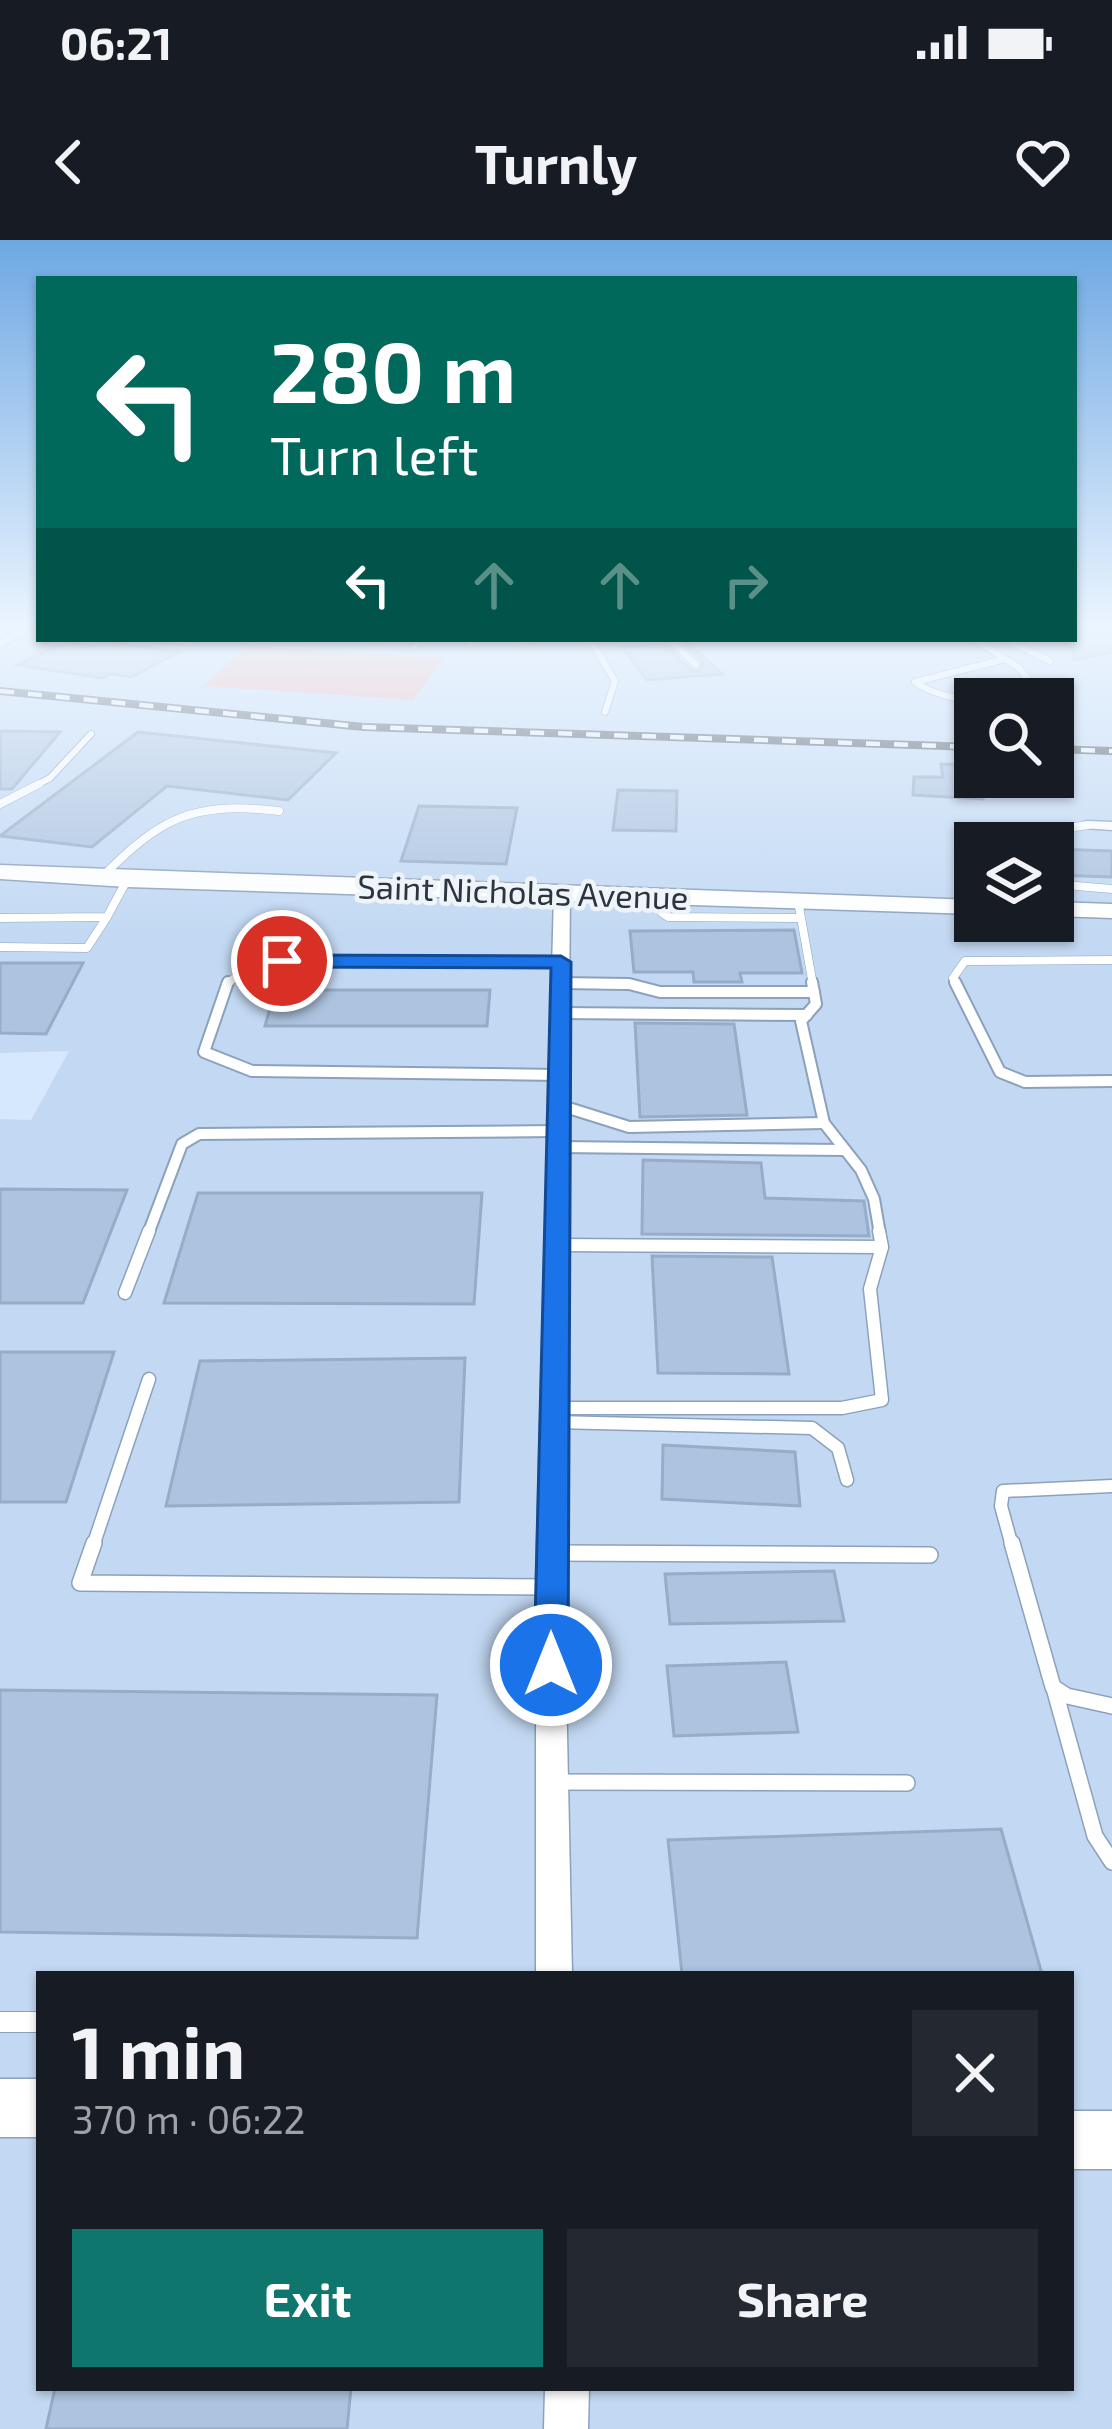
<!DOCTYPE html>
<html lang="en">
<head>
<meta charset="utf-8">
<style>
  :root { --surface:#171b24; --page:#242831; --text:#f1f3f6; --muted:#9ea1a6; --accent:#0f766e }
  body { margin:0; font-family:"Exo 2",sans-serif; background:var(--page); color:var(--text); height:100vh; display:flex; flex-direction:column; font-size:45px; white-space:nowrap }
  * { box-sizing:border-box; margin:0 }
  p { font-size:39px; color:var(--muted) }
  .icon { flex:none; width:66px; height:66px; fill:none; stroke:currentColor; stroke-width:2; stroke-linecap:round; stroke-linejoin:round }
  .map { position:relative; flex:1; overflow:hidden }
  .drawer { position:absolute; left:36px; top:1731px; width:1038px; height:420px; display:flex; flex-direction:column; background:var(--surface); border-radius:0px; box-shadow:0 3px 9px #0004 }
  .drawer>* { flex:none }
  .top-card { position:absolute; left:36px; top:36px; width:1041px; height:366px; border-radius:0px; box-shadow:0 3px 9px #0004; background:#00695c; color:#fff; overflow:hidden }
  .tools { position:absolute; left:954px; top:438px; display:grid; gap:24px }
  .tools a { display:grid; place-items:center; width:120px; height:120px; border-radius:0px; background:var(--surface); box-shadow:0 3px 9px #0004; font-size:60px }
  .pin { position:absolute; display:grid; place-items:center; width:102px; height:102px; color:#fff; margin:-51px; border:6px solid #fff; border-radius:50%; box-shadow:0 3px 12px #0007 }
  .me { position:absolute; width:132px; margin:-66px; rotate:0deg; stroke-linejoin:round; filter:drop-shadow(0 0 9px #0008) }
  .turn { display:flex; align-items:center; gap:42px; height:252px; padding:0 36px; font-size:54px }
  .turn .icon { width:156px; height:156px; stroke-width:2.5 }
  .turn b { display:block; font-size:84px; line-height:102px }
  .lanes { display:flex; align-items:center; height:114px; padding:0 36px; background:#0003; justify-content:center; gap:60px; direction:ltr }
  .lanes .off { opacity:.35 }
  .round { display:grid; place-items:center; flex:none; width:126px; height:126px; border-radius:0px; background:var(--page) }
  .summary { display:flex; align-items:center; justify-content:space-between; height:204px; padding:0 36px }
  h1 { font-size:72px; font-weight:700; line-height:90px }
  .primary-button { display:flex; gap:24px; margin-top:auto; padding:24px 36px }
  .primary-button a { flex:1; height:138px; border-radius:0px; background:var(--accent); color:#fff; font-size:48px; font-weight:700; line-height:138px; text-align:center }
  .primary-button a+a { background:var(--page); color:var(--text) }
  .status { display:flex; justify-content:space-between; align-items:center; height:84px; padding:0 60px; background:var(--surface); direction:ltr }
  .status svg { height:33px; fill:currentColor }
  header { display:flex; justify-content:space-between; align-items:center; height:156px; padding:0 36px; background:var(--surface); font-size:54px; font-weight:700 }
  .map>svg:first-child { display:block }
  .built { fill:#c3d9f3; fill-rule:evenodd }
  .green { fill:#f6aa9e }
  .building { fill:#adc3df; stroke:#96acc7; stroke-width:3 }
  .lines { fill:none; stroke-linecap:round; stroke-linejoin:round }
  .lane-far5-casing { stroke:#8ca1bb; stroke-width:8 }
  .lane-far4-casing { stroke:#8ca1bb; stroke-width:9 }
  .lane-far3-casing { stroke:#8ca1bb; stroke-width:14 }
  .lane-far2-casing { stroke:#8ca1bb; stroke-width:15 }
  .lane-far1-casing { stroke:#8ca1bb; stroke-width:18 }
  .lane-casing { stroke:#8ca1bb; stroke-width:22 }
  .street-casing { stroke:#8ca1bb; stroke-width:3 }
  .secondary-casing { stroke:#8ca1bb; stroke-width:3 }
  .lane-far5 { stroke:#fff; stroke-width:6 }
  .lane-far4 { stroke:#fff; stroke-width:8 }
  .lane-far3 { stroke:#fff; stroke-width:10 }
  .lane-far2 { stroke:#fff; stroke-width:12 }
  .lane-far1 { stroke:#fff; stroke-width:15 }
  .lane { stroke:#fff; stroke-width:20 }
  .street { fill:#fff; fill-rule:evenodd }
  .secondary { fill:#fff; fill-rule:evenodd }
  .rail-casing { stroke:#485360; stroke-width:8 }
  .rail { stroke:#eff4f9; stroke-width:4.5; stroke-dasharray:14; stroke-linecap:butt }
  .route { fill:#1a73e8; stroke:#114b97; stroke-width:3 }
  .labels { text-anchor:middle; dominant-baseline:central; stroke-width:9; stroke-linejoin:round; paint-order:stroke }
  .far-street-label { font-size:33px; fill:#2b343f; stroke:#eff4f9 }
</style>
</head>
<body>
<div class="status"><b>06:21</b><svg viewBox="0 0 49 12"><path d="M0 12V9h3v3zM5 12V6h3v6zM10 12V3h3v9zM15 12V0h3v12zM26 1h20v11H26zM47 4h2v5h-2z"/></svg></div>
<header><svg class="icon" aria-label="back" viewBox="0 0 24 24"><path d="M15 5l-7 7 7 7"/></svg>Turnly<svg class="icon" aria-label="heart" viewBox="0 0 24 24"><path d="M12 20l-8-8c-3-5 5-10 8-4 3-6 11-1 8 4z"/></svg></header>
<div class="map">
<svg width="1112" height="2189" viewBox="0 0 1112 2189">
  <rect width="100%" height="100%" fill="#d5e8fe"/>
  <!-- built -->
  <path class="built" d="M0,387H39V399H1074V387H1112V2189H0V879L31,880L69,811L0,813ZM975,459H1053V537H975ZM975,603H1053V681H975ZM39,1734H1071V2148H39Z"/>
  <!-- green -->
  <polygon class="green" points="247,406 444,418 413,460 204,446"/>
  <!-- building -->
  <g class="building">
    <polygon points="1112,387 1112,412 1074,420 1074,390"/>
    <polygon points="103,401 179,412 132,437 110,434 102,438 17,425 65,402 93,406"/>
    <polygon points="688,402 722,434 647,440 622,407 664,404 691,430 699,432 703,422 684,403"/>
    <polygon points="0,491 60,492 12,549 0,549"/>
    <polygon points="138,492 336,513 288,560 167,546 92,607 0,596"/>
    <polygon points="941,524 975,525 983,559 913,555 914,537 943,537"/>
    <polygon points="618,550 677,551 676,591 613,590"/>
    <polygon points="419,566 517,568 506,624 401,621"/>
    <polygon points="1053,609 1112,611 1112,637 1053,635"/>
    <polygon points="794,690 802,733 740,733 742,742 694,742 693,732 634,732 630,691"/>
    <polygon points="0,723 83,723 46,794 0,793"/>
    <polygon points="275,750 490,750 487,786 265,786"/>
    <polygon points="635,783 734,784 747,875 640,877"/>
    <polygon points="643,920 761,923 765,958 864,961 869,996 642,994"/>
    <polygon points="0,949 127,950 83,1063 0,1063"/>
    <polygon points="198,953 482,953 474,1064 164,1063"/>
    <polygon points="652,1016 772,1017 789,1134 658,1133"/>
    <polygon points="0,1112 114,1112 66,1262 0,1262"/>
    <polygon points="465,1118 459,1262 166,1266 200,1121"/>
    <polygon points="663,1205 795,1212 800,1266 662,1259"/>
    <polygon points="834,1331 844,1381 670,1384 665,1334"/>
    <polygon points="786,1422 798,1492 674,1496 667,1426"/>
    <polygon points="0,1450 437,1455 417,1698 0,1692"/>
    <polygon points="1001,1589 1042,1734 682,1734 668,1600"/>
    <polygon points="55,2148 351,2148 347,2189 46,2189"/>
  </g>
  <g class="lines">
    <!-- lane-far5 casing -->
    <g class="lane-far5-casing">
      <g id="lane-far5">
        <polyline points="154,399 189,402"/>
        <polyline points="469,399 471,404"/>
        <polyline points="590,399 615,441 605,472"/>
        <polyline points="669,399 696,425"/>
        <path d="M974,399L1018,427L1035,448C995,460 952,467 915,442L1001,420"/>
        <polyline points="1005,399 1050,421"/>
        <polyline points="521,404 534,399"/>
        <polyline points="415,406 420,399"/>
        <polyline points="33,547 50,538 91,494"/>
      </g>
    </g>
    <!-- lane-far4 casing -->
    <g class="lane-far4-casing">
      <g id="lane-far4">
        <polyline points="0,564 39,544"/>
        <polyline points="997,603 1002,598 1088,585"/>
        <path d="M101,638C161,577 193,561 279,571"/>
        <polyline points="1053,644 1112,649"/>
        <polyline points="658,656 662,673 668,677 799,678"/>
        <polyline points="798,661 813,745"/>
        <polyline points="0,678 107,677 127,640"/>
        <polyline points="0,707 87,708 107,677"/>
        <polyline points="560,743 632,745"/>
        <polyline points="226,745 251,724 561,722"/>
        <polyline points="956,745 953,738 965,721 1112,720"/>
      </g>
    </g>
    <!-- lane-far3 casing -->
    <g class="lane-far3-casing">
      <g id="lane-far3">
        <polyline points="228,742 204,812 252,831 559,835"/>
        <polyline points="812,742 816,764 801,781 824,883 861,930 874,959 880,994"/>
        <polyline points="955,742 1000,832 1025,842 1112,841"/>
        <polyline points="560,743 629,744 660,752 814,752"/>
        <polyline points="560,773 807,775"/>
        <polyline points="559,865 629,887 824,883"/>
        <polyline points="558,907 845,910"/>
        <polyline points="148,994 182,904 199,894 558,891"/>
      </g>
    </g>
    <!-- lane-far2 casing -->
    <g class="lane-far2-casing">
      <g id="lane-far2">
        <polyline points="556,1005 882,1007"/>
        <polyline points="125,1053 149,991"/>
        <polyline points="553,1168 842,1168 882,1160 870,1049 882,1007 879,991"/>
        <polyline points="554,1182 812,1188 838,1208 847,1240"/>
        <polyline points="93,1306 149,1139"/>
        <polyline points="1012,1306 1001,1266 1003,1251 1112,1246"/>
      </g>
    </g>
    <!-- lane-far1 casing -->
    <g class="lane-far1-casing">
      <g id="lane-far1">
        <polyline points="94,1303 80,1343 549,1347"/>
        <polyline points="1012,1303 1053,1447 1067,1456 1112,1466"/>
        <polyline points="553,1313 930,1315"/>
        <polyline points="1054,1448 1095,1596 1112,1622"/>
        <polyline points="554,1542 907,1543"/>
      </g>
    </g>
    <!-- lane casing -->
    <g class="lane-casing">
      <polyline id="lane" points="0,1782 39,1782"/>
    </g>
    <!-- street casing -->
    <g class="street-casing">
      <g id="street">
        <polygon points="20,387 34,387 0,408 0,400"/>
        <polygon points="1088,581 1112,582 1112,590 1083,588 1083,582"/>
        <polygon points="562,648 570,653 564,1347 572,1734 536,1734 536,1347 554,653"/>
        <polygon points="545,2148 589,2148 588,2189 544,2189"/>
      </g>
    </g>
    <!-- secondary casing -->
    <g class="secondary-casing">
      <g id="secondary">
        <polygon points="0,625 975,660 975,674 127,647 0,639"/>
        <polygon points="1053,662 1112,664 1112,678 1053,676"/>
        <rect x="0" y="1839" width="39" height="58"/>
        <rect x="1071" y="1871" width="41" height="58"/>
      </g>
    </g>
    <!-- lane-far5 -->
    <use href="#lane-far5" class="lane-far5"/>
    <!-- lane-far4 -->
    <use href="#lane-far4" class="lane-far4"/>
    <!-- lane-far3 -->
    <use href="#lane-far3" class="lane-far3"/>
    <!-- lane-far2 -->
    <use href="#lane-far2" class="lane-far2"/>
    <!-- lane-far1 -->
    <use href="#lane-far1" class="lane-far1"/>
    <!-- lane -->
    <use href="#lane" class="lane"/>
    <!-- street -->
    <use href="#street" class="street"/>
    <!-- secondary -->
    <use href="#secondary" class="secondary"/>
    <!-- rail casing -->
    <g class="rail-casing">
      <g id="rail">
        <polyline points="0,451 364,487 975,507"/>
        <polyline points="1053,509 1112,511"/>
      </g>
    </g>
    <!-- rail -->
    <use href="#rail" class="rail"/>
  </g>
  <!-- sky -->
  <linearGradient id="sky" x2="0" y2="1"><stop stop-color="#6ea8e3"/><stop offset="0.56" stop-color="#ecf5ff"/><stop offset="1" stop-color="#ecf5ff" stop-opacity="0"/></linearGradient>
  <rect width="1112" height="694" fill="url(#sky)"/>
  <!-- route -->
  <polygon class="route" points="561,716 571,722 568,1425 563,1435 551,1440 539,1435 534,1425 551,728 282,727 272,721 282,715"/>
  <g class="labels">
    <!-- far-street labels -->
    <g class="far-street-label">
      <text transform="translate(523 651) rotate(2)">Saint Nicholas Avenue</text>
    </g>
  </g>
</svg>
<div class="tools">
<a><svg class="icon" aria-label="search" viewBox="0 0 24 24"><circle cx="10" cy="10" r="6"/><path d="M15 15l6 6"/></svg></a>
<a><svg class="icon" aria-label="layers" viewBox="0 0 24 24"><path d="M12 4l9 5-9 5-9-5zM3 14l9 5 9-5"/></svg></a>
</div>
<div class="pin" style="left:282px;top:721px;background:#d93025"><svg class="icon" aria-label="arrive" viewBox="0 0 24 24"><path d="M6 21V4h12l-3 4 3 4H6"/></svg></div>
<svg class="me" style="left:551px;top:1425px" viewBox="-20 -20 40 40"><circle r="17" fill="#1a73e8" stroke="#fff" stroke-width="3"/><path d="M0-11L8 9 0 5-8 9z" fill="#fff"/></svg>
<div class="top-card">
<div class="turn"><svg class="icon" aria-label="left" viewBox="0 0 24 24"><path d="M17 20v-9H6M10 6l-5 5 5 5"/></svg><div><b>280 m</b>Turn left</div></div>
<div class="lanes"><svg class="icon" aria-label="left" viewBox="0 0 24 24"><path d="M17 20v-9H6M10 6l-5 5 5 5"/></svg><svg class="icon off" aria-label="ahead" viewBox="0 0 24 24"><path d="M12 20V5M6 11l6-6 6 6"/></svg><svg class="icon off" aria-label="ahead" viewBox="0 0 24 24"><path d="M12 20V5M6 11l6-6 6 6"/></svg><svg class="icon off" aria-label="right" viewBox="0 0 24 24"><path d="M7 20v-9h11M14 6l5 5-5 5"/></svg></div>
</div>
<section class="drawer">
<div class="summary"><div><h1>1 min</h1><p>370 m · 06:22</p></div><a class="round"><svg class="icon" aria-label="close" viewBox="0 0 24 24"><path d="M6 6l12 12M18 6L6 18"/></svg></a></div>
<div class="primary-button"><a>Exit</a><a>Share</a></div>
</section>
</div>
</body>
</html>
